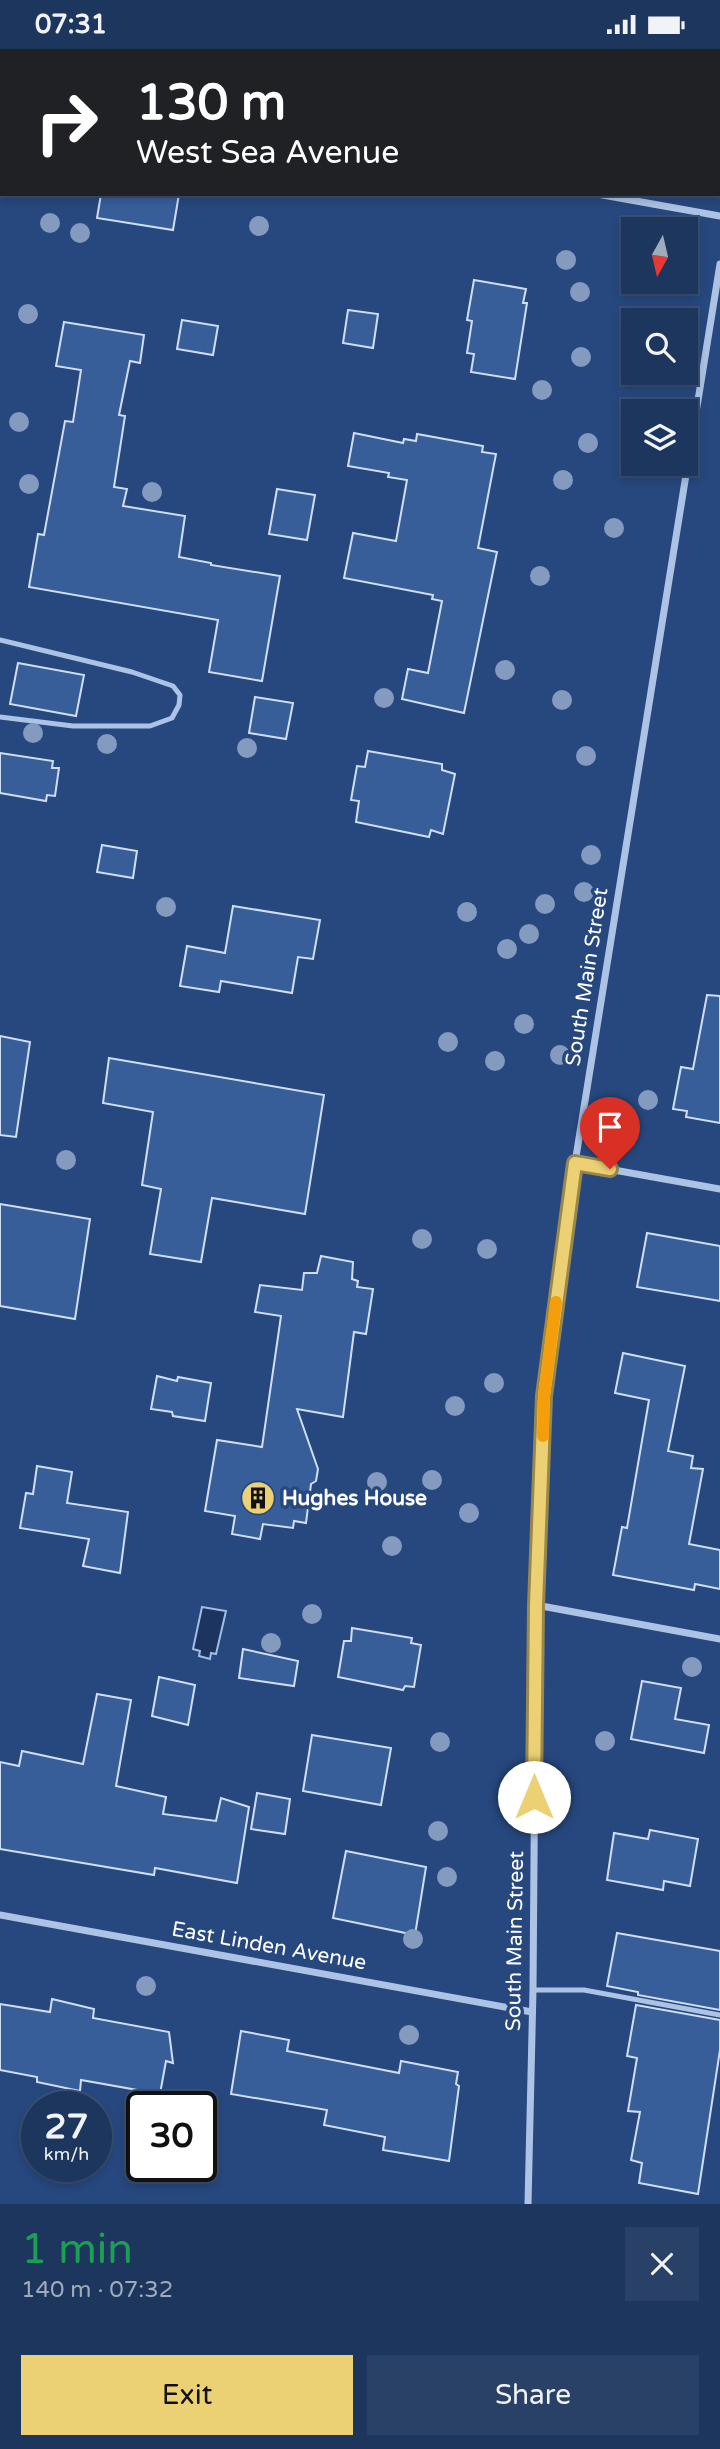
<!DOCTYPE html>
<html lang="en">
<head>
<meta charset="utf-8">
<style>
  :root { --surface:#1d365e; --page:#2a4167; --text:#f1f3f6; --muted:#a0abbc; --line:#3b5073; --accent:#ecd174 }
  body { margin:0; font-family:"Varela Round",sans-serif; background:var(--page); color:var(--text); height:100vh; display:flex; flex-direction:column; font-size:26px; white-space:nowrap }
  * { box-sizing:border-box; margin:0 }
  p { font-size:23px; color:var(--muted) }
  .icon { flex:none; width:38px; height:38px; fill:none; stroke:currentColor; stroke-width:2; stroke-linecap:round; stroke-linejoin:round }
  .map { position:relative; height:2155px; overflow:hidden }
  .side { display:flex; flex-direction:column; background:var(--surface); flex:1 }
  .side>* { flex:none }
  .guide { position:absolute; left:0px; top:0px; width:721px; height:147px; box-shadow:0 4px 10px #0003,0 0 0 2px var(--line); background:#202124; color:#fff; overflow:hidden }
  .needle { width:46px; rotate:188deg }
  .buttons { position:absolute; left:621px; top:168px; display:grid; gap:14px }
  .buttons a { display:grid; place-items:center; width:77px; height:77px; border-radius:0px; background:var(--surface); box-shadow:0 4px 10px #0003,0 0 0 2px var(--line); font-size:35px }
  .speed { position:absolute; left:21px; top:2042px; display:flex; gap:14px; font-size:35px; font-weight:700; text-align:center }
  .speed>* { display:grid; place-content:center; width:91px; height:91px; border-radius:50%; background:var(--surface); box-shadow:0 4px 10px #0003,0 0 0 2px var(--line); line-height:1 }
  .speed small { font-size:18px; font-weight:400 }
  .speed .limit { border:4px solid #111; border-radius:10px; background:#fff; color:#111 }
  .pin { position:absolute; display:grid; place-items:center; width:60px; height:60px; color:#fff; margin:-72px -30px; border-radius:50% 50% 50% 0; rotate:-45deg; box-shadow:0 0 7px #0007 }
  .pin .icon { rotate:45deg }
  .me { position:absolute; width:77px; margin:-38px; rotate:0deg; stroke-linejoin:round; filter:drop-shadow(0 0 5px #0008) }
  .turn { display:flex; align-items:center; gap:24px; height:147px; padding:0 21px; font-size:32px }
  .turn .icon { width:91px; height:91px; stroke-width:2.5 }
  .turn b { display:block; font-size:49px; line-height:60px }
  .round { display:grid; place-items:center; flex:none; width:74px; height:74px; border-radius:0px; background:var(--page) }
  .headline { display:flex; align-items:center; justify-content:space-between; height:119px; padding:0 21px }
  h1 { font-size:42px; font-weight:600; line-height:52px; color:#1e9e55 }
  .cta { display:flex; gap:14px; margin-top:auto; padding:14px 21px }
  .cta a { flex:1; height:80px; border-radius:0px; background:var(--accent); color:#111; font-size:28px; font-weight:600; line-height:80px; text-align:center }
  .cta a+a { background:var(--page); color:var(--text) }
  .status { display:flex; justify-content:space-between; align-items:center; height:49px; padding:0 35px; background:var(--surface); direction:ltr }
  .status svg { height:19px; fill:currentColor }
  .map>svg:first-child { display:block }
  .water { fill:#1c345f; stroke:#a2bde5; stroke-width:2 }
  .building { fill:#385e9a; stroke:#d0def4; stroke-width:2 }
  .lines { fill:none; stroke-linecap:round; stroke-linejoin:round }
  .lane { stroke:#adc3e5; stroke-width:5 }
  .street { stroke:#adc3e5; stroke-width:7 }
  .primary { stroke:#edf2fd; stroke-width:18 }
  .tree { fill:#849abf }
  .route-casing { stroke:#99884b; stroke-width:18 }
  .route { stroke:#ecd174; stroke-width:12 }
  .slow { stroke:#f59e0b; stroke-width:12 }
  .labels { text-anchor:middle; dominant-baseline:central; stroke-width:7; stroke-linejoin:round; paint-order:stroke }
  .street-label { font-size:21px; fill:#fff; stroke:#27487e }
  .poi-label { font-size:21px; font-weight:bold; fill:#fff; stroke:#27487e; text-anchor:start }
</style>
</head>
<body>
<div class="status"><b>07:31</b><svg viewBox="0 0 49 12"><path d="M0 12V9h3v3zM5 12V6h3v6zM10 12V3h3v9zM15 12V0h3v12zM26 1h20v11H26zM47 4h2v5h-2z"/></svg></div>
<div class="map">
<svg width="720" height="2155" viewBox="0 0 720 2155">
  <rect width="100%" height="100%" fill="#27487e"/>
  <!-- water -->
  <polygon class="water" points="202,1558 226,1562 216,1605 211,1604 210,1610 199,1607 200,1602 193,1600"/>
  <!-- building -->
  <g class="building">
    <polygon points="101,145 179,145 173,181 97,169"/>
    <polygon points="474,231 526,240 523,254 527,254 515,330 471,323 474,305 467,304 472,272 467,271"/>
    <polygon points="348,261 378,265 373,299 343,294"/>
    <polygon points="182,271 218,277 213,306 177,300"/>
    <polygon points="64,273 144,286 140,314 130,312 119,366 125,367 114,438 127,440 123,457 185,467 179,508 211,514 211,516 280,527 262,632 209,623 218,571 29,538 38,485 44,486 65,372 73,373 81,321 56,317"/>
    <polygon points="354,384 403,394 404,390 416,392 417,385 483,397 482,403 496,405 478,499 497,503 464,664 402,650 408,620 428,624 442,552 432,550 433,546 344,529 353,484 396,492 407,431 388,428 389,424 348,417"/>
    <polygon points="277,440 315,446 307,491 269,485"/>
    <polygon points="18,614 84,626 76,667 10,655"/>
    <polygon points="255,648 293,654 286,690 249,684"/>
    <polygon points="368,702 442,715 442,721 455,725 443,785 431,781 429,788 356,773 359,752 351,751 357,717 365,718"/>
    <polygon points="0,704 53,712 52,719 59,719 55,747 47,746 46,752 0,744"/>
    <polygon points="102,796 137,802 133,829 97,823"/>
    <polygon points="233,857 320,871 313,910 298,908 292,944 221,932 219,943 180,937 187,897 225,904"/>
    <polygon points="707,946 720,947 720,1074 686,1068 687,1062 673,1060 681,1018 693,1020"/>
    <polygon points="0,987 30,993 16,1088 0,1086"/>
    <polygon points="109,1009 324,1046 305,1165 212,1149 201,1213 150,1205 161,1140 142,1136 153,1063 103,1054"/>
    <polygon points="0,1155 90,1170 75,1270 0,1257"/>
    <polygon points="647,1184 720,1197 720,1252 637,1238"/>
    <polygon points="321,1207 353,1213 352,1230 358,1232 357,1238 373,1240 366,1285 354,1283 343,1368 297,1360 318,1420 316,1432 311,1435 306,1474 294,1472 293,1479 263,1475 260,1490 232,1485 235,1467 205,1462 217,1391 262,1398 281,1267 255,1263 260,1236 302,1241 304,1224 317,1224"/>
    <polygon points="623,1304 685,1317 668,1402 693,1407 691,1419 703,1420 689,1495 720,1501 720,1540 695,1535 694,1541 613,1526 622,1478 627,1479 649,1351 615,1344"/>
    <polygon points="157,1327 177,1332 178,1328 211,1334 205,1372 173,1367 172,1363 151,1360"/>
    <polygon points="37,1417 72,1423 67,1454 128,1463 120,1524 83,1517 89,1490 20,1479 26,1444 33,1445"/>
    <polygon points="352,1579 412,1589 411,1594 421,1596 414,1638 405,1637 403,1641 338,1628 344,1592 351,1592"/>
    <polygon points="243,1600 298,1612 294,1637 239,1629"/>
    <polygon points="159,1628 195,1636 188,1676 152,1667"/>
    <polygon points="642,1632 681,1639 675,1670 709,1676 704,1704 631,1690"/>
    <polygon points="97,1645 131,1651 116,1737 166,1748 163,1765 216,1772 221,1749 249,1758 237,1834 155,1819 154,1826 0,1800 0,1713 19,1717 22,1702 83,1715"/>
    <polygon points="312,1686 391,1699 381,1756 303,1742"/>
    <polygon points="257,1744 290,1750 285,1785 251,1780"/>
    <polygon points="650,1781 698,1790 690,1837 664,1832 663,1841 607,1831 614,1784 648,1790"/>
    <polygon points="346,1802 426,1818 415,1886 333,1869"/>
    <polygon points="617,1884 720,1902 720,1961 638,1946 638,1943 607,1937"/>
    <polygon points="52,1950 94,1960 93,1969 169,1983 173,2014 166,2012 160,2045 81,2031 80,2042 37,2033 37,2028 0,2021 0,1955 50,1963"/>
    <polygon points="636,1956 720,1971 720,2001 698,2145 639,2134 642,2114 631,2111 640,2063 628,2062 637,2009 627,2007"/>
    <polygon points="241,1982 289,1991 287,2002 399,2024 401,2012 458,2023 456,2035 459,2037 449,2112 383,2101 385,2088 324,2076 327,2061 231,2045"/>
  </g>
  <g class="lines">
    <!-- lane -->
    <g class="lane">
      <polyline points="0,591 132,623 173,637 180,646 179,656 172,669 150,677 73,677 0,668"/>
      <polyline points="533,1941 584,1941 720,1966"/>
    </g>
    <!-- street -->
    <g class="street">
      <polyline points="0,37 2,38"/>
      <polyline points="597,145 720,167"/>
      <polyline points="575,1114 720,1140"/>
      <polyline points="536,1556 720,1590"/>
      <polyline points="0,1866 532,1963"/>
      <polyline points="528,2155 533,1941 536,1556 544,1347 575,1114 720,215"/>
    </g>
    <!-- primary -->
    <g class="primary">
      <polyline points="20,2 21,0"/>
      <polyline points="0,120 2,110"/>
    </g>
  </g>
  <!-- trees -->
  <g class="tree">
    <circle cx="50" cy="174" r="10"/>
    <circle cx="259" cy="177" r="10"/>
    <circle cx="80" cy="184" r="10"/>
    <circle cx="566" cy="211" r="10"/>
    <circle cx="580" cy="243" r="10"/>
    <circle cx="28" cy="265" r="10"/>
    <circle cx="581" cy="308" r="10"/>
    <circle cx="542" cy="341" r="10"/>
    <circle cx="19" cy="373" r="10"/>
    <circle cx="588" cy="394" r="10"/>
    <circle cx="563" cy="431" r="10"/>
    <circle cx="29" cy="435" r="10"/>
    <circle cx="152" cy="443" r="10"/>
    <circle cx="614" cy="479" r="10"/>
    <circle cx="540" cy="527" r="10"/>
    <circle cx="505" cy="621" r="10"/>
    <circle cx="384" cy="649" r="10"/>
    <circle cx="562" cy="651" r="10"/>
    <circle cx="33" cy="684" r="10"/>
    <circle cx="107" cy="695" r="10"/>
    <circle cx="247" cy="699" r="10"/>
    <circle cx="586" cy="707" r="10"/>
    <circle cx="591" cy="806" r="10"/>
    <circle cx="584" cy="843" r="10"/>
    <circle cx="545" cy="855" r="10"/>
    <circle cx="166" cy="858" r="10"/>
    <circle cx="467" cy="863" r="10"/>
    <circle cx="529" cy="885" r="10"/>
    <circle cx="507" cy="900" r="10"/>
    <circle cx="524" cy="975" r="10"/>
    <circle cx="448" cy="993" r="10"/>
    <circle cx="560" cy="1006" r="10"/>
    <circle cx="495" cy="1012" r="10"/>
    <circle cx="648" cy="1051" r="10"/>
    <circle cx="66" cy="1111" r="10"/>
    <circle cx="422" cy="1190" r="10"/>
    <circle cx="487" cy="1200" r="10"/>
    <circle cx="494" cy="1334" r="10"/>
    <circle cx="455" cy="1357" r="10"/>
    <circle cx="432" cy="1431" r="10"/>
    <circle cx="377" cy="1433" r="10"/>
    <circle cx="469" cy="1464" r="10"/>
    <circle cx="392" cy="1497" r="10"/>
    <circle cx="312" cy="1565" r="10"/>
    <circle cx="271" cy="1594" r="10"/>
    <circle cx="692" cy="1618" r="10"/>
    <circle cx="605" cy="1692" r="10"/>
    <circle cx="440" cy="1693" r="10"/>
    <circle cx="438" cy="1782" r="10"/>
    <circle cx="447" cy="1828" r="10"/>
    <circle cx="413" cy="1890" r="10"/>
    <circle cx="146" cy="1937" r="10"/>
    <circle cx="409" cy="1986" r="10"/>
  </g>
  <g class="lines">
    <!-- route casing -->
    <g class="route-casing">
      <polyline id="route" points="534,1748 536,1556 544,1347 575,1114 610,1120"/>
    </g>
    <!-- route -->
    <use href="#route" class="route"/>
    <!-- slow -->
    <polyline class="slow" points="543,1387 544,1347 556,1253"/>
  </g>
  <!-- icons -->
  <defs>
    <g id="building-disc" transform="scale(1.75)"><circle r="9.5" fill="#ecd174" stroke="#27487e"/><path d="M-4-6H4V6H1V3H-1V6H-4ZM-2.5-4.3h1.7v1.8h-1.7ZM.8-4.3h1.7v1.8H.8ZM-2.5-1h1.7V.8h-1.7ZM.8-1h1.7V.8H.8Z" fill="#111"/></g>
  </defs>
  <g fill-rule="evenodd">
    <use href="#building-disc" x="258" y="1449"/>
  </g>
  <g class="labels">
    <!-- street labels -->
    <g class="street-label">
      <text transform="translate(587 928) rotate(-81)">South Main Street</text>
      <text transform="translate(515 1892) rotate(-89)">South Main Street</text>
      <text transform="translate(269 1897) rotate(10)">East Linden Avenue</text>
    </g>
    <!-- poi labels -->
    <g class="poi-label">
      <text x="282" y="1449">Hughes House</text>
    </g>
  </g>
</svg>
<div class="buttons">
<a><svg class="needle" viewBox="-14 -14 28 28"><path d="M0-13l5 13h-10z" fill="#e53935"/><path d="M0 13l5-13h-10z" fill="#a0abbc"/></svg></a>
<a><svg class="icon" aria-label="search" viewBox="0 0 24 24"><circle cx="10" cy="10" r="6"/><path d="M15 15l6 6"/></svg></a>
<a><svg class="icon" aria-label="layers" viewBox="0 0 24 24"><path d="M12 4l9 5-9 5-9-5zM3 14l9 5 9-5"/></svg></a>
</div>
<div class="speed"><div>27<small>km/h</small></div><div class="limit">30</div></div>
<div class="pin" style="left:610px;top:1120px;background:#d93025"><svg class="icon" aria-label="arrive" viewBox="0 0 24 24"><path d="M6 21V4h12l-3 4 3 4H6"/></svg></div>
<svg class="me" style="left:534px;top:1748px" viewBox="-20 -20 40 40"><circle r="19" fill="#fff"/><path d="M0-13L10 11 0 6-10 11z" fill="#ecd174"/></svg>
<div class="guide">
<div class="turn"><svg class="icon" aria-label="right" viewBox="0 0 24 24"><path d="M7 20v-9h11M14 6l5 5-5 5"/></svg><div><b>130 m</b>West Sea Avenue</div></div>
</div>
</div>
<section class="side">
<div class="headline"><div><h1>1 min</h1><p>140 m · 07:32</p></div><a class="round"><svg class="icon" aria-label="close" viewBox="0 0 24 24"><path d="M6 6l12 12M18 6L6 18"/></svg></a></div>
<div class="cta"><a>Exit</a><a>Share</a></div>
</section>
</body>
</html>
